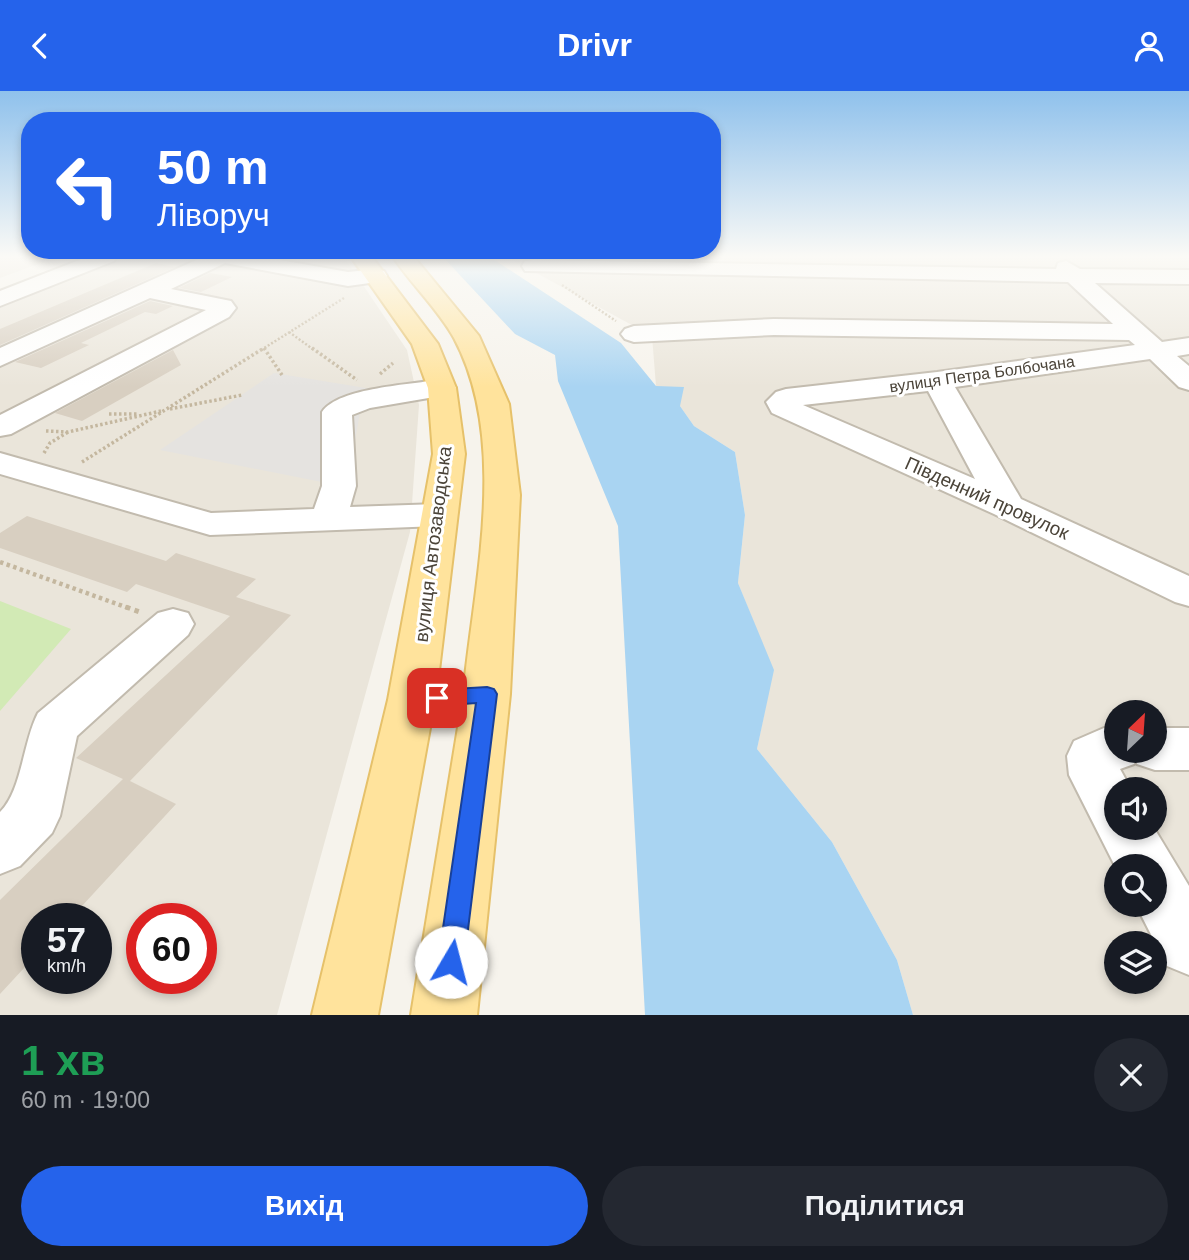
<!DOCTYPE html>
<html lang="uk">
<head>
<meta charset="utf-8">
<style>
  :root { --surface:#171b24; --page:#242831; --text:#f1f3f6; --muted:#9ea1a6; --accent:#2563eb }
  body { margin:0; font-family:Arial,sans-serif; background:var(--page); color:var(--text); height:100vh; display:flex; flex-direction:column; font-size:26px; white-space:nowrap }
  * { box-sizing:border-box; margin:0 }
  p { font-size:23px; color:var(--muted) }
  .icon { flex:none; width:38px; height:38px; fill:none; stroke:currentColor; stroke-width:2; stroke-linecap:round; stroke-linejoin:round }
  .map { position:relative; height:924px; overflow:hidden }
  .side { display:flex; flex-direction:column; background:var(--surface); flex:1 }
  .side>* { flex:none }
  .top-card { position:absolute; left:21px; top:21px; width:700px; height:147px; border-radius:28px; box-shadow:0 4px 10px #0003; background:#2563eb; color:#fff; overflow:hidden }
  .needle { width:46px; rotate:25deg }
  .fabs { position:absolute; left:1104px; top:609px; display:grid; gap:14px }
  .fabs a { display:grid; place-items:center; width:63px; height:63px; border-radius:50%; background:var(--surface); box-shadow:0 4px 10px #0003; font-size:35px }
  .speed { position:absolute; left:21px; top:812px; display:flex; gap:14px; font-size:35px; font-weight:700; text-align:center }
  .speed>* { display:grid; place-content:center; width:91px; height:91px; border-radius:50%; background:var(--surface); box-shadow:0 4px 10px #0003; line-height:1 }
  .speed small { font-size:18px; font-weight:400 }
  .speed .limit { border:10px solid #d22; background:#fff; color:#111 }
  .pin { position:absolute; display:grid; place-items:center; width:60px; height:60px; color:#fff; margin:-30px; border-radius:14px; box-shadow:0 4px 10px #0006 }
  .me { position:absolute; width:77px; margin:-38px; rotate:8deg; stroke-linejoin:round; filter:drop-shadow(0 0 5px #0008) }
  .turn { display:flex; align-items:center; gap:24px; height:147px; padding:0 21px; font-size:32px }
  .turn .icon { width:91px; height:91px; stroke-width:2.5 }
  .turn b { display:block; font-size:49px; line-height:60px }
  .round { display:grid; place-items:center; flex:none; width:74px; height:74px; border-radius:37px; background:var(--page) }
  .summary { display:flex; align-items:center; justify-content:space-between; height:119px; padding:0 21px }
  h1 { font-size:42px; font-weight:700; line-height:52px; color:#1e9e55 }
  .cta { display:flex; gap:14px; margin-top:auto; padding:14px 21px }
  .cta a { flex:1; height:80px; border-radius:42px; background:var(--accent); color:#fff; font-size:28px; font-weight:700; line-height:80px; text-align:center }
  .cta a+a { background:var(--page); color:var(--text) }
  header { display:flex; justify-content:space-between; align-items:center; height:91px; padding:0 21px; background:var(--accent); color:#fff; font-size:32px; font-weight:700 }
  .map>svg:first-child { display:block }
  .residential { fill:#eae5da; fill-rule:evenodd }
  .green { fill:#d2eab5 }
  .parking { fill:#e5e3e0 }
  .water { fill:#a9d4f2 }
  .building { fill:#d8cfc1 }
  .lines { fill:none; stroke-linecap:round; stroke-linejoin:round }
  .minor-casing { stroke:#c2bbae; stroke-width:4 }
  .major-casing { stroke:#e6c16a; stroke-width:4 }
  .path-far3 { stroke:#c4b79f; stroke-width:2.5; stroke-dasharray:2 2; stroke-linecap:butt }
  .path-far2 { stroke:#c4b79f; stroke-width:3.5; stroke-dasharray:2.5 2.5; stroke-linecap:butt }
  .path-far1 { stroke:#c4b79f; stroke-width:4.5; stroke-dasharray:3.5 3.5; stroke-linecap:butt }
  .path { stroke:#c4b79f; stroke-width:5; stroke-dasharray:4.5 4.5; stroke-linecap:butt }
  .minor { fill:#fff; fill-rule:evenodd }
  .major { fill:#ffe39c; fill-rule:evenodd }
  .route { fill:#2563eb; stroke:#184099; stroke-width:2 }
  .labels { text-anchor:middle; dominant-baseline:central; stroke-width:6; stroke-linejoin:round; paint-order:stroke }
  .far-street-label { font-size:16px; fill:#4b4439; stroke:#fff }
  .street-label { font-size:19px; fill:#4b4439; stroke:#fff }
</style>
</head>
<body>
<header><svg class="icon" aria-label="back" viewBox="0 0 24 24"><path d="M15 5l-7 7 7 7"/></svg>Drivr<svg class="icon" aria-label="person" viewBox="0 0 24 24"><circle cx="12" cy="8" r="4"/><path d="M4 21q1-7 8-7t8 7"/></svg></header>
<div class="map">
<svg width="1189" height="924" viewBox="0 0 1189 924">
  <rect width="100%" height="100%" fill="#f6f3ec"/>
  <!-- residential -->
  <g class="residential">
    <polygon points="0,166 57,166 0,187"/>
    <path d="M123,166H344L407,259L419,314L410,441L277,924H0V217ZM37,828H96V887H37ZM142,828H201V887H142Z"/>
    <path d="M507,166H1189V924H913L897,869L832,751L757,658L773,579L738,492L745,424L735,361L694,335L680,315L656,295L652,245ZM1116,621H1155V660H1116ZM1116,698H1155V737H1116ZM1116,775H1155V814H1116ZM1116,852H1155V891H1116Z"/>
  </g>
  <!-- green -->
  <polygon class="green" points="0,510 71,538 0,620"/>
  <!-- parking -->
  <polygon class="parking" points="274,282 372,298 362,310 347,396 160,359"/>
  <!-- water -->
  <polygon class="water" points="443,166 490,166 621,252 656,295 684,296 680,315 694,335 735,361 745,424 738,492 774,579 757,658 832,751 897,869 913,924 645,924 618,435 558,290 555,264 515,243"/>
  <!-- building -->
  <g class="building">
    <polygon points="156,172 175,176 0,254 0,238"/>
    <polygon points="210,182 232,186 201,201 179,197"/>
    <polygon points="150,210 173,215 156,223 145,221 81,252 89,254 41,277 15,271"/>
    <polygon points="173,259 181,274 82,330 55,322"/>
    <polygon points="27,425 166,470 176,462 256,488 236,506 291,524 130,690 176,713 70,828 37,828 37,863 0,903 0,809 123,688 76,667 230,525 136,493 127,501 0,457 0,442"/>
  </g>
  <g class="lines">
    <!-- minor casing -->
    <g class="minor-casing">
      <g id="minor">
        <polygon points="87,166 117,166 114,170 0,215 0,200"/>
        <polygon points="203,166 263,166 348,181 376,178 384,180 387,185 384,190 348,195 225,172 171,198 231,210 236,217 229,226 11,343 0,345 0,324 206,219 150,207 0,275 0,257"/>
        <path d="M533,169L1056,178L1058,172L1066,170L1080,178L1189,179V193L1095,192L1162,251L1189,247V263L1177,265L1189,275V299L1179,296L1150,268L955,296L1021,408L1189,485V515L1175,511L994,423L772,322L766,311L776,301L786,298L937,281L1135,254L1129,249L774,244L634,251L625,248L621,243L625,238L634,235L774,228L1113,233L1068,191L525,180L522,175L525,170ZM928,300L975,388L803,314Z"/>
        <path d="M442,288L452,291L456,297L452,303L370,317L352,324L356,395L350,416L438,413L451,416L456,424L451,432L438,435L210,444L0,383V362L211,422L314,418L322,395V321C339,296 412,294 442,288Z"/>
        <path d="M173,518L188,522L194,533L188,544L77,645L60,725L52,742L20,775L0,783V721C22,700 23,650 38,622L158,522Z"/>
        <polygon points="1104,637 1116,637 1116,660 1155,660 1155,637 1189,637 1189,679 1155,679 1137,673 1136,669 1134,673 1120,678 1131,698 1116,698 1116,737 1154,737 1189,795 1189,884 1167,875 1136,814 1155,814 1155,775 1116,777 1069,684 1067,665 1074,650"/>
      </g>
    </g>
    <!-- major casing -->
    <g class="major-casing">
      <path id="major" d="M351,166H372L438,253L456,297L465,363L438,588L465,586C477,479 507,346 454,247C438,218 411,193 393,166H414L479,245L509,313L520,404L510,603L477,924H411L460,624L432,626L378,924H312L388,609L433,363L428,297L412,253Z"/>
    </g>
    <!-- path-far3 -->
    <g class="path-far3">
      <polyline points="562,194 616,230"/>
      <polyline points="289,241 314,259"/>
      <polyline points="261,259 344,207"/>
    </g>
    <!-- path-far2 -->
    <g class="path-far2">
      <polyline points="264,257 282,284"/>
      <polyline points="312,257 357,289"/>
      <polyline points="380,283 393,272"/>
      <polyline points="170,318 242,304"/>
      <polyline points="109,323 137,323"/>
      <polyline points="46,340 68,341 161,320"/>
      <polyline points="44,362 50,352 68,341"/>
      <polyline points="82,371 264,257"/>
    </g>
    <!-- path-far1 -->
    <polyline class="path-far1" points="0,471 131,518"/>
    <!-- path -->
    <polyline class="path" points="126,516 140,521"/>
    <!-- minor -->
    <use href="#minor" class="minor"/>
    <!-- major -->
    <use href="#major" class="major"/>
  </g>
  <!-- sky -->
  <linearGradient id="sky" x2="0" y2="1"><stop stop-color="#8fc1ec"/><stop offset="0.56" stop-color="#fbfaf6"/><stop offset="1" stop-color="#fbfaf6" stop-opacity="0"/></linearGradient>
  <rect width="1189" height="296" fill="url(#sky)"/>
  <!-- route -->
  <polygon class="route" points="487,596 494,598 497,603 464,871 460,880 451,884 442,880 438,871 476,612 437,615 430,612 427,607 430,602 437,599"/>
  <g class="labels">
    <!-- far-street labels -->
    <g class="far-street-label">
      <text transform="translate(982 283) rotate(-8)">вулиця Петра Болбочана</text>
    </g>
    <!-- street labels -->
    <g class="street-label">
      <text transform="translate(987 407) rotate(24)">Південний провулок</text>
      <text transform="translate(433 453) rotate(-83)">вулиця Автозаводська</text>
    </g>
  </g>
</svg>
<div class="fabs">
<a><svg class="needle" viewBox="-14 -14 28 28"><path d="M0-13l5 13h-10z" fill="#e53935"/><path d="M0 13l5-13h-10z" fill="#9ea1a6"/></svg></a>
<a><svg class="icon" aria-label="sound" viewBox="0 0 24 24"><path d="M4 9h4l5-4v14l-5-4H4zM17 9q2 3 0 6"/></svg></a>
<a><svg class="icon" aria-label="search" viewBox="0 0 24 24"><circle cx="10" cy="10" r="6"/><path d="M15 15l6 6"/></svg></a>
<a><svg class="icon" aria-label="layers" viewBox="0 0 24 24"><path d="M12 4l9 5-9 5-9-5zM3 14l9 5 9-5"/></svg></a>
</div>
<div class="speed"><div>57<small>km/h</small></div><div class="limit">60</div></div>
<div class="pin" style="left:437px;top:607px;background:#d93025"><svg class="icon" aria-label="arrive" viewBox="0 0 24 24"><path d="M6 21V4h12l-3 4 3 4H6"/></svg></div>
<svg class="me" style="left:451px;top:871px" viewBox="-20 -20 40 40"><circle r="19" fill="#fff"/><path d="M0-13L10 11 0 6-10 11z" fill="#2563eb"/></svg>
<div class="top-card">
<div class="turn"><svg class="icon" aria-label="left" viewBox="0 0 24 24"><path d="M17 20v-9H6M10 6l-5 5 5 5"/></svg><div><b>50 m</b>Ліворуч</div></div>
</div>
</div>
<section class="side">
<div class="summary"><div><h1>1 хв</h1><p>60 m · 19:00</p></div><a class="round"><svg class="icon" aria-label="close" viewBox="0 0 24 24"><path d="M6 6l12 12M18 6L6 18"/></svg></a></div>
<div class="cta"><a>Вихід</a><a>Поділитися</a></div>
</section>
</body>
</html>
